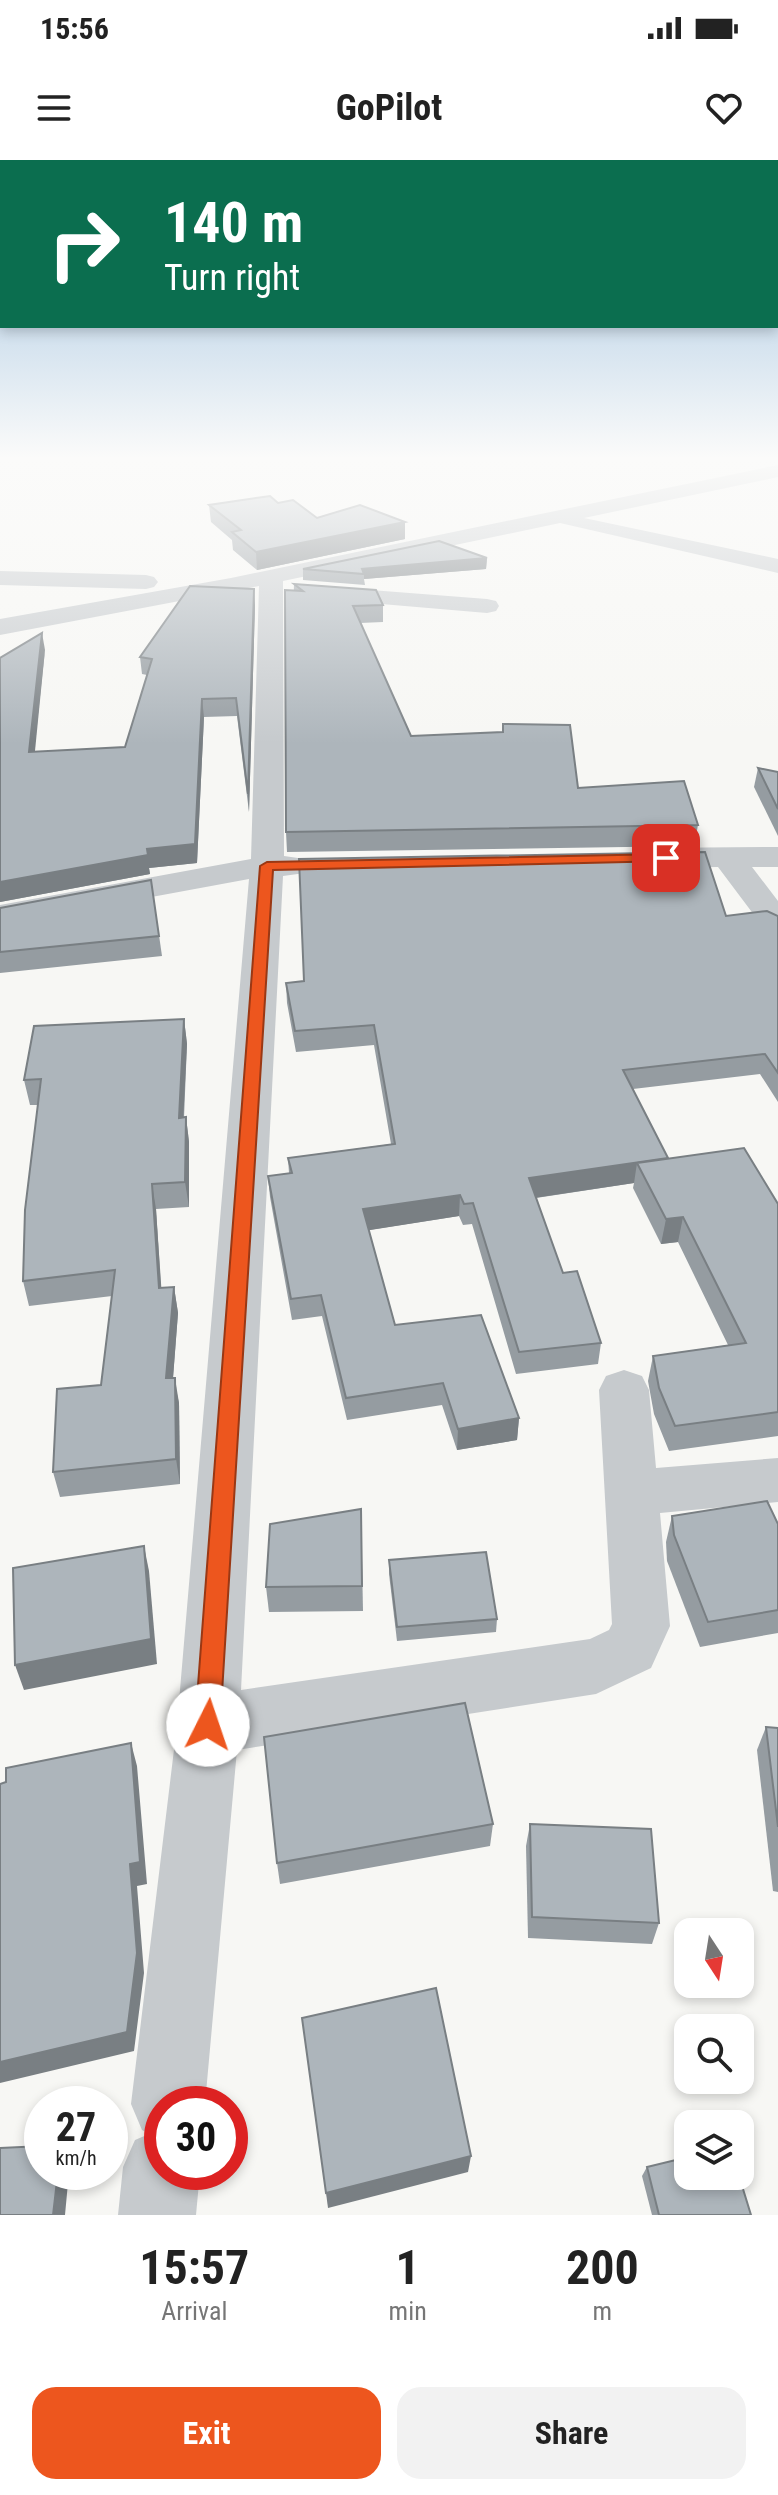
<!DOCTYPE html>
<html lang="en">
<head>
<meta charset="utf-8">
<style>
  :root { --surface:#fff; --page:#f2f2f2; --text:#222; --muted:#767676; --accent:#ed561e }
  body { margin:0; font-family:"Roboto Condensed",sans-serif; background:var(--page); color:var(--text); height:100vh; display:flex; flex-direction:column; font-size:30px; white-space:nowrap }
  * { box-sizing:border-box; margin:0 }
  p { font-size:26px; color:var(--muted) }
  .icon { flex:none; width:44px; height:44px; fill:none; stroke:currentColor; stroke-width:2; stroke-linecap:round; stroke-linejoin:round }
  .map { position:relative; height:2055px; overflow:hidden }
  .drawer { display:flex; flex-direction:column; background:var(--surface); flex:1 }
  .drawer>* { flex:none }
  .top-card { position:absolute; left:0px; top:0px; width:778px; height:168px; box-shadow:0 4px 12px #0003; background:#0b6e4f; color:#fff; overflow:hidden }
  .needle { width:52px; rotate:168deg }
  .fabs { position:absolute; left:674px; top:1758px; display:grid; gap:16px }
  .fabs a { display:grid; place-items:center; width:80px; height:80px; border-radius:16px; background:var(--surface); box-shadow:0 4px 12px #0003; font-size:40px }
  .speed { position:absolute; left:24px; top:1926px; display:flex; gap:16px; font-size:40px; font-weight:700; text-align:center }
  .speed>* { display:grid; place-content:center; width:104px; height:104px; border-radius:50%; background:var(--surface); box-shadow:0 4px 12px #0003; line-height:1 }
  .speed small { font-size:20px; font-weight:400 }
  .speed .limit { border:12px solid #d22; background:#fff; color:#111 }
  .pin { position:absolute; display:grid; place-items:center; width:68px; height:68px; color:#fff; margin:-34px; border-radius:16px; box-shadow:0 4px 12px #0006 }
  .me { position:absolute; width:88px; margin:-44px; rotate:4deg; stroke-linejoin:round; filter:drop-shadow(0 0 6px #0008) }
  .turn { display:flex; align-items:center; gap:28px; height:168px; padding:0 32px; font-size:36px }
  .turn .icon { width:104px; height:104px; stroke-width:2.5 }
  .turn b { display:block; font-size:56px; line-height:68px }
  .eta { display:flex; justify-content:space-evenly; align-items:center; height:136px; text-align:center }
  .eta b { font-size:48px; font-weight:700; line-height:56px }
  .button { display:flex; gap:16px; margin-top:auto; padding:16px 32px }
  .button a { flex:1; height:92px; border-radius:24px; background:var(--accent); color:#fff; font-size:32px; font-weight:700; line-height:92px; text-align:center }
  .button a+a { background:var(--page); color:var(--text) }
  .status { display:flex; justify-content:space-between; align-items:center; height:56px; padding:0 40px; background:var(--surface); direction:ltr }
  .status svg { height:22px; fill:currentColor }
  header { display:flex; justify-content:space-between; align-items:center; height:104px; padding:0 32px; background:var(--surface); font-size:36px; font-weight:700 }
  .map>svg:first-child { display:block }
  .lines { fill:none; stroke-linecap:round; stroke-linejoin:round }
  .minor { fill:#c6cacd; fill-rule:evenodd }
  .wall { fill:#959ca1 }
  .shaded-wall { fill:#797f83 }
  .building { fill:#adb5bb; stroke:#797f83; stroke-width:2 }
  .route { fill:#ed561e; stroke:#9a3814; stroke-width:2 }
</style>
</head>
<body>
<div class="status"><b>15:56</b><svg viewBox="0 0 49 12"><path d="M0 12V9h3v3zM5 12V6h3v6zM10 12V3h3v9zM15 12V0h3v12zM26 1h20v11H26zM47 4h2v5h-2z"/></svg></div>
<header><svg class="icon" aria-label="menu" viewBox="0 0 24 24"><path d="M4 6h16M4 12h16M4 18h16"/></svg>GoPilot<svg class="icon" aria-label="heart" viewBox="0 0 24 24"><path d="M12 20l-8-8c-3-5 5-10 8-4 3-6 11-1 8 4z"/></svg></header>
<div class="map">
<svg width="778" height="2055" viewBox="0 0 778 2055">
  <rect width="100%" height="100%" fill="#f7f7f4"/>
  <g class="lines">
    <!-- minor -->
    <g class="minor">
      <polygon points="778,305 778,317 584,358 778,399 778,413 560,363 283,421 284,696 305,699 310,706 305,713 283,716 241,1530 590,1479 609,1470 612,1464 599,1230 606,1216 624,1210 642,1216 649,1230 656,1308 778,1298 778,1342 660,1353 670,1466 651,1508 596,1534 237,1590 205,1944 162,1944 162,2012 200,2012 196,2055 118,2055 123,2007 135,1980 149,1974 142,1970 131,1944 177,1565 249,719 0,765 0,745 251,699 259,426 0,475 0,459 231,418"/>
      <polygon points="0,411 146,415 154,417 158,422 154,427 146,429 0,425"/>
      <polygon points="319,426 487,439 496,441 499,446 496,451 487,453 311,438 307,433 311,428"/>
      <polygon points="778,687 778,707 752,707 778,741 778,775 766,771 718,707 646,708 634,705 630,698 634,691 646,688"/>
    </g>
  </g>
  <!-- wall -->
  <g class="wall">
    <polygon points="278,343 317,358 405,379 257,410 233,390 232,380 211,362 209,345"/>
    <polygon points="487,398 486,409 364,419 365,425 303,420 303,409"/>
    <polygon points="294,424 383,445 383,462 360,463 411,576 503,573 503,564 578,628 698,665 694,686 287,692 286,672"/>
    <polygon points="255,445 249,652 237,556 204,557 197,703 149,708 150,714 0,742 45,490 34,592 125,587 147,515 142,514 140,497"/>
    <polygon points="758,608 778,612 778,676 754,627"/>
    <polygon points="151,720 162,796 0,813 0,748"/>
    <polygon points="726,756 778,756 778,942 760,914 633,929 668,999 778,1044 778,1276 669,1291 654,1254 648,1221 653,1196 728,1185 678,1082 661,1084 633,1028 634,1023 536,1038 563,1113 601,1183 598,1204 516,1214 472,1064 463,1065 459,1056 369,1070 395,1165 519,1258 517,1280 457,1290 442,1245 347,1260 322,1156 292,1160 270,1037 268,1016 289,1013 288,998 391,984 374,885 296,892 287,843 286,823 304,821"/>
    <polygon points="184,859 187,884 184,958 186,957 189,982 189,1047 156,1049 161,1128 174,1127 178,1153 173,1218 179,1243 180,1324 60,1337 53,1312 101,1225 112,1136 29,1146 23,1121 38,945 30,945 24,920"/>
    <polygon points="361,1349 363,1451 269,1452 266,1427"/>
    <polygon points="672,1356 778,1364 778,1473 700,1487 667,1401 666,1382"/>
    <polygon points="389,1400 497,1459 496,1472 397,1481 389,1414"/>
    <polygon points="766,1567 778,1568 778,1732 773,1731 757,1590"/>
    <polygon points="493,1664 490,1686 280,1724 277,1703"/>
    <polygon points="530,1664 659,1763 652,1784 528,1778 526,1686"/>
    <polygon points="647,2007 751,2055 652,2055 642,2016"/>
  </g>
  <!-- shaded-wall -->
  <g class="shaded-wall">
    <polygon points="405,362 405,379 257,410 256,392"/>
    <polygon points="487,398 486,409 364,419 364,414 362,409"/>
    <polygon points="254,429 255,445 249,652 248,634"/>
    <polygon points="42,473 45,490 33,611 29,592"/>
    <polygon points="202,539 204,557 197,703 149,708 150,714 0,742 0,722 147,689"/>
    <polygon points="184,859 187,884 182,983 179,958"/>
    <polygon points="186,957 189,982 189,1047 185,1022"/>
    <polygon points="668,998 637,1003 634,1023 527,1039 529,1018"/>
    <polygon points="152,1024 156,1049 163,1153 159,1128"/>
    <polygon points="460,1035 459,1056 364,1071 363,1049"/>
    <polygon points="683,1057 678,1082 661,1084 666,1059"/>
    <polygon points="174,1127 178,1153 171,1244 166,1218"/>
    <polygon points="175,1218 179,1243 180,1324 176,1299"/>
    <polygon points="519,1258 517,1280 457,1290 458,1269"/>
    <polygon points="144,1386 149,1411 157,1504 24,1530 15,1505"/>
    <polygon points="131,1583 137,1606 147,1724 137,1726 144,1813 134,1891 0,1923 0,1902 130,1704"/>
    <polygon points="471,1996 468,2012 328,2048 326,2033"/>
    <polygon points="58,2012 69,2012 65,2055 53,2055"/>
  </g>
  <!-- building -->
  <g class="building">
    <polygon points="270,336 278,343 293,340 317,358 360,345 405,362 256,392 232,372 241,370 209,345"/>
    <polygon points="439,381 487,398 362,409 364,414 303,409"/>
    <polygon points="294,424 376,430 383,445 353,446 411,576 503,572 503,564 570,565 578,628 684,621 698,665 286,672 285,430 303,431"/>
    <polygon points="190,426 254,429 248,634 236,538 202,539 195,684 147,689 148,695 0,722 0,498 42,473 29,592 125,587 152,499 140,497"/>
    <polygon points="758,608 778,612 778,649"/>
    <polygon points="705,692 726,756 767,751 778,756 778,913 765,894 623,910 668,998 529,1018 563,1113 577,1111 601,1183 519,1192 473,1043 464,1044 460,1035 363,1049 395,1165 481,1155 519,1258 458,1269 443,1223 346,1238 321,1135 291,1139 268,1016 292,1013 288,998 395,984 374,865 295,871 286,823 304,821 299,699"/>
    <polygon points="151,720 159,776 0,792 0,748"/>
    <polygon points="184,859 179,958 186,957 185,1022 152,1024 159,1128 174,1127 166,1218 175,1218 176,1299 53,1312 57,1229 101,1225 115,1110 23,1121 25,1050 41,919 24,920 34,866"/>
    <polygon points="744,988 778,1044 778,1252 675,1266 659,1228 653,1196 746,1183 683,1057 666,1059 637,1003"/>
    <polygon points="767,1341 778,1364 778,1450 708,1462 674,1375 672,1356"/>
    <polygon points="361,1349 362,1426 266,1427 270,1364"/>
    <polygon points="144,1386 151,1479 15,1505 13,1408"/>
    <polygon points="486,1392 497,1459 397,1467 389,1400"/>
    <polygon points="465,1543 493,1664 277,1703 264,1577"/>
    <polygon points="766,1567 778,1568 778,1667"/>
    <polygon points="131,1583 140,1702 130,1704 137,1793 127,1872 0,1902 0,1624 6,1622 6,1608"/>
    <polygon points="530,1664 651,1669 659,1763 532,1757"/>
    <polygon points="436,1828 471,1996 326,2033 302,1858"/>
    <polygon points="42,1986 42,2012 58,2012 53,2055 0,2055 0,1988"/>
    <polygon points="688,1997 688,2016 739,2016 751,2055 659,2055 647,2007"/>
  </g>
  <!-- sky -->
  <linearGradient id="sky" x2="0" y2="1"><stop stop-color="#98bdde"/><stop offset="0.51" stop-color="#fbfbfa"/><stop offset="1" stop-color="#fbfbfa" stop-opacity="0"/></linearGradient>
  <rect width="778" height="584" fill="url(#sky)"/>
  <!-- route -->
  <polygon class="route" points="666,694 672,698 670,701 273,710 220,1565 217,1574 208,1578 199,1574 195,1565 260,706 267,702"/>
</svg>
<div class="fabs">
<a><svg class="needle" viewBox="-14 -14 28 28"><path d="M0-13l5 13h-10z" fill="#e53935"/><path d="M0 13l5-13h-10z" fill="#767676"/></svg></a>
<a><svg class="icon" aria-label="search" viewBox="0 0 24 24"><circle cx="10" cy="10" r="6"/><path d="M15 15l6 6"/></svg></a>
<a><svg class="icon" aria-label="layers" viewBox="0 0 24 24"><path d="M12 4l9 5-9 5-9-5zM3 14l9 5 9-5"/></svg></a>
</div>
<div class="speed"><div>27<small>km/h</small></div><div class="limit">30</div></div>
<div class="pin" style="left:666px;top:698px;background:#d93025"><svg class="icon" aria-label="arrive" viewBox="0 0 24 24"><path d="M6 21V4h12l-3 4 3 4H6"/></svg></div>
<svg class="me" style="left:208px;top:1565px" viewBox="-20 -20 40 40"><circle r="19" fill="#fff"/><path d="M0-13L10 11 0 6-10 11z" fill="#ed561e"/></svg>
<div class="top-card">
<div class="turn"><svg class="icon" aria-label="right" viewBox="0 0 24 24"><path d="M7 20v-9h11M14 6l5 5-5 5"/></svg><div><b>140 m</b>Turn right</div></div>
</div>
</div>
<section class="drawer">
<div class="eta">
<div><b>15:57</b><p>Arrival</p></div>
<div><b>1</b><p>min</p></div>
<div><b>200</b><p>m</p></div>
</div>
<div class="button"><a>Exit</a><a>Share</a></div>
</section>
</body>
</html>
